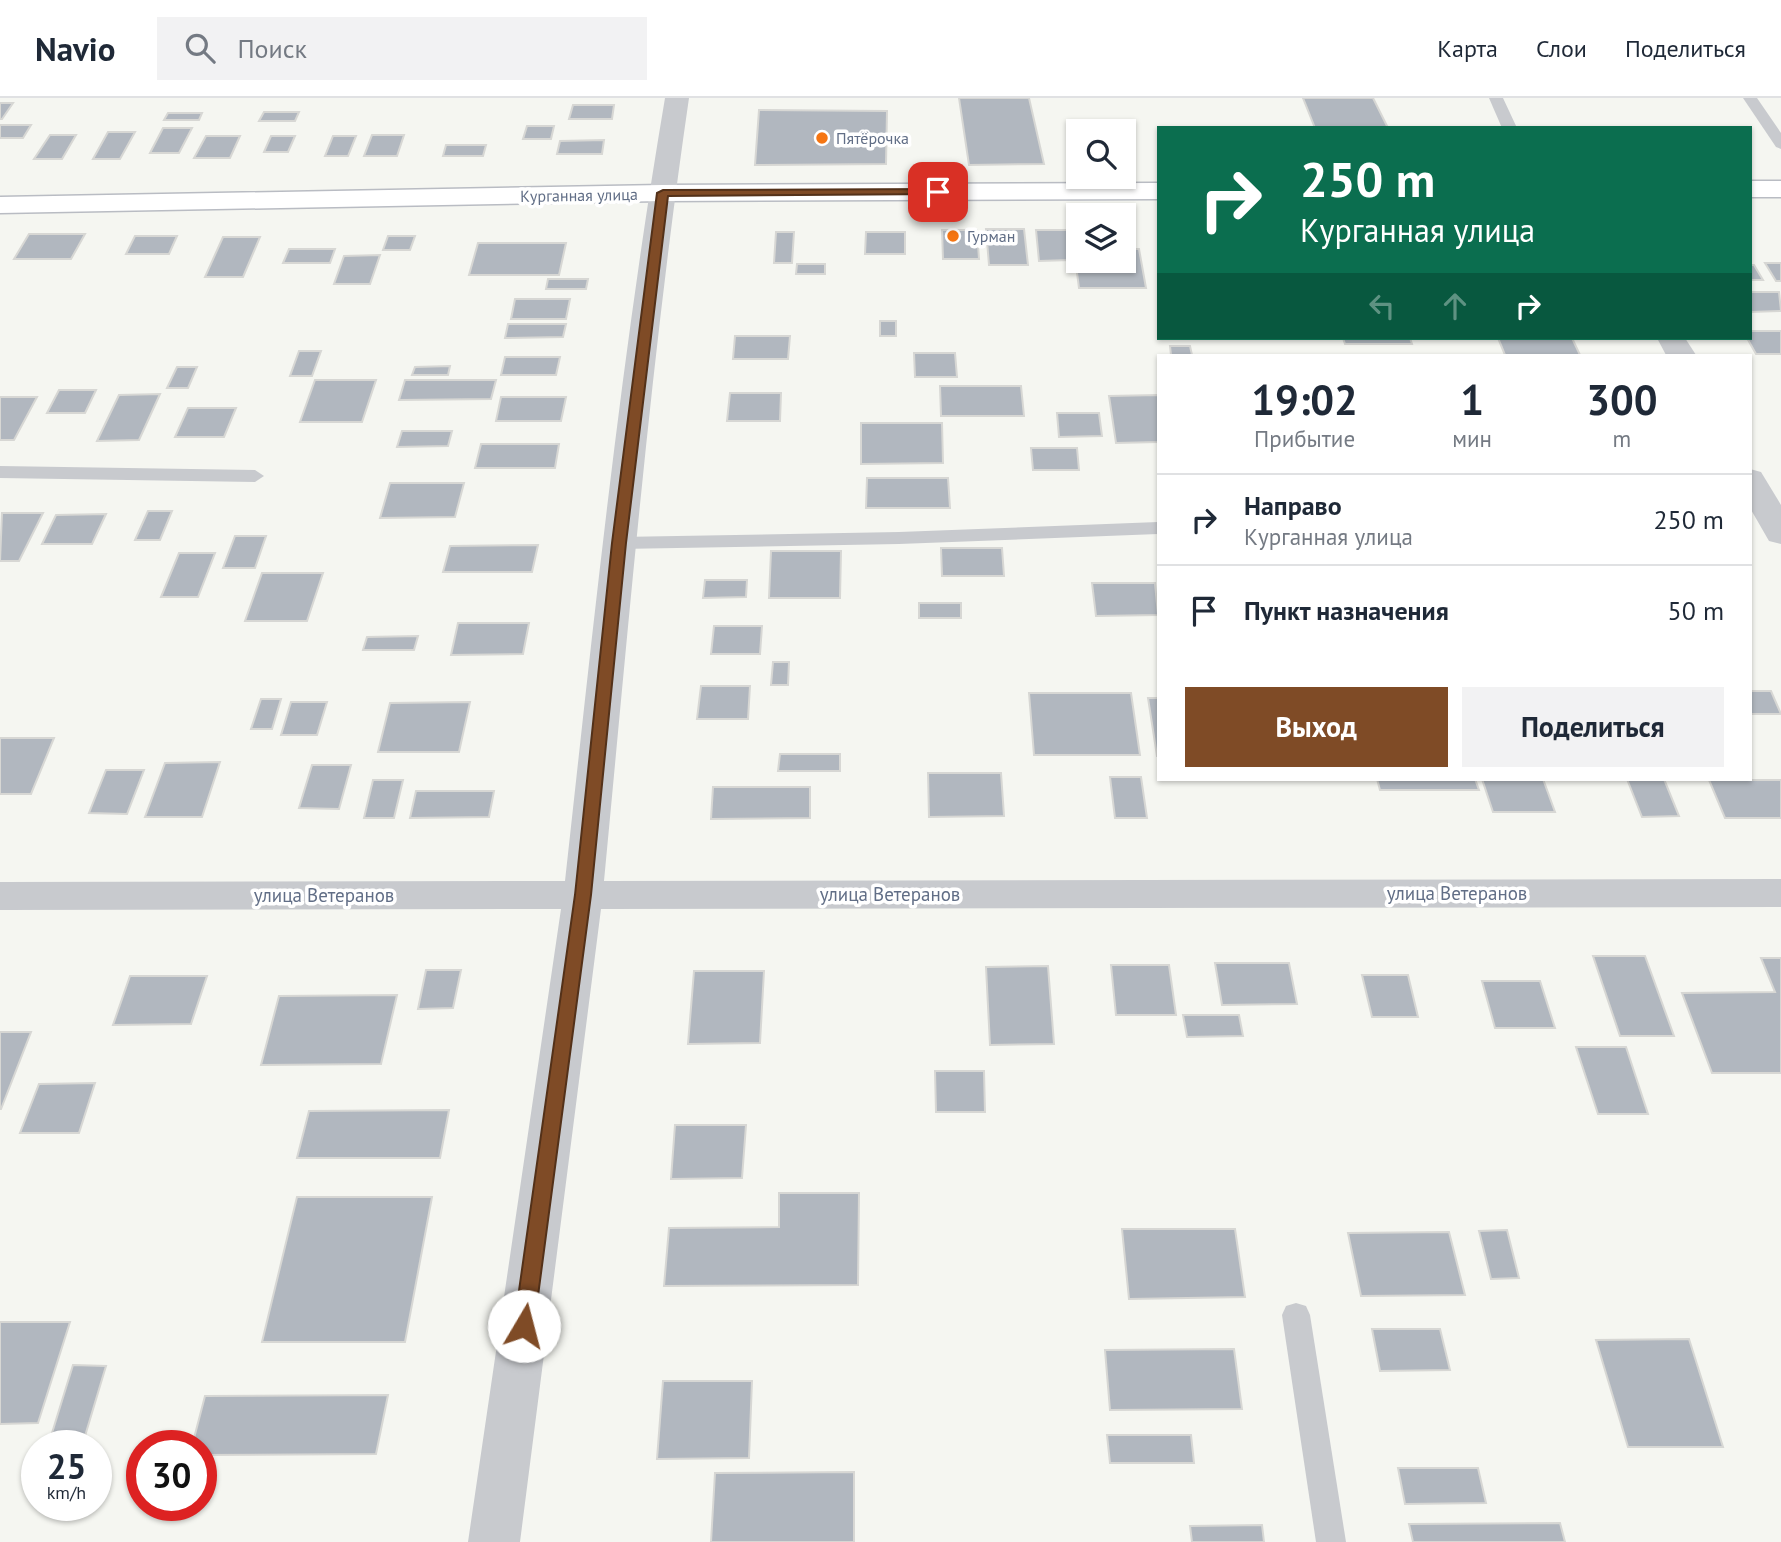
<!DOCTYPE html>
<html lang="ru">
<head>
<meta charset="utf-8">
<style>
  :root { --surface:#fff; --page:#f2f2f3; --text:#1f2937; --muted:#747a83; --line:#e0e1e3; --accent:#7f4b26 }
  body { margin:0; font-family:"PT Sans",sans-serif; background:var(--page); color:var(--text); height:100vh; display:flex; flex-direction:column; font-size:26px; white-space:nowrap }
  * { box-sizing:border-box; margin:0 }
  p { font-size:23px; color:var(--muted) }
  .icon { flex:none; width:38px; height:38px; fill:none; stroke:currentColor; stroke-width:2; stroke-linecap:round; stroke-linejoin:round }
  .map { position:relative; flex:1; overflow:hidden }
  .drawer { position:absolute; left:1157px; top:256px; width:595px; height:427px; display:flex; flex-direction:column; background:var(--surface); border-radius:0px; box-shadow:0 2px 5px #0004 }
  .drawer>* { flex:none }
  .hud { position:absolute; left:1157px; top:28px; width:595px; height:214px; border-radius:0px; box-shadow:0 2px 5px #0004; background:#0b6e4f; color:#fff; overflow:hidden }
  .buttons { position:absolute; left:1066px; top:21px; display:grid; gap:14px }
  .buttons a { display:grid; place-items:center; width:70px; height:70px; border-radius:0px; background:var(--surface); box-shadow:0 2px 5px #0004; font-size:35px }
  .speed { position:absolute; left:21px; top:1332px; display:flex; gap:14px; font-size:35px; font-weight:700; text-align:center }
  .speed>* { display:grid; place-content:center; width:91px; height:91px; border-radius:50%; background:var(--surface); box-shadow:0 2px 5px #0004; line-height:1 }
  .speed small { font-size:18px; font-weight:400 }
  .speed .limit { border:10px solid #d22; background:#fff; color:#111 }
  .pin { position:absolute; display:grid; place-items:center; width:60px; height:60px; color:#fff; margin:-30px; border-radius:14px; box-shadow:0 4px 10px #0006 }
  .me { position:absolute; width:77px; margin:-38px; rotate:8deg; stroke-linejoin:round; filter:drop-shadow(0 0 5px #0008) }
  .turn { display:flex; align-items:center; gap:24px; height:147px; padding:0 28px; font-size:32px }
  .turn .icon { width:91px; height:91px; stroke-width:2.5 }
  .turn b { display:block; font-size:49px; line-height:60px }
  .lanes { display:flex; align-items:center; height:66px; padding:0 28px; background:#0003; justify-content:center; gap:35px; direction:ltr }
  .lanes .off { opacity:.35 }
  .eta { display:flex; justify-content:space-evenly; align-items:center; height:119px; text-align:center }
  .eta b { font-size:42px; font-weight:700; line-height:49px }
  .primary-button { display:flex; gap:14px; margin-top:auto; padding:14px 28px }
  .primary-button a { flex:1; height:80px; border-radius:0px; background:var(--accent); color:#fff; font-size:28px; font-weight:700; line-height:80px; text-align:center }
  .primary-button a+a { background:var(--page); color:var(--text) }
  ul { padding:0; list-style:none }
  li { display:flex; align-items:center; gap:21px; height:91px; padding:0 28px; border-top:2px solid var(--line) }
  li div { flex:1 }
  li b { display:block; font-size:26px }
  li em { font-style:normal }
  header { display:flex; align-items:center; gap:42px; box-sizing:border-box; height:98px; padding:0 35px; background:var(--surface); border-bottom:2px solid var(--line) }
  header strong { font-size:33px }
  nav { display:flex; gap:38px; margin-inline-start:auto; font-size:24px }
  .search { width:490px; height:63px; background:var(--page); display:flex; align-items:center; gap:18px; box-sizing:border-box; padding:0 24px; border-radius:0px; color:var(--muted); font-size:26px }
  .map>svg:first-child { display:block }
  .building { fill:#b1b7bf; stroke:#d7d7d4; stroke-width:2 }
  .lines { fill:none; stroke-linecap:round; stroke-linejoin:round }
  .secondary-casing { stroke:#b9bcc3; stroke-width:3 }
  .lane { fill:#c8cace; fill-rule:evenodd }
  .street { fill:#c8cace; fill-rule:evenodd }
  .secondary { fill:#fff; fill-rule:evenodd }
  .route { fill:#7f4b26; stroke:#533119; stroke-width:2 }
  .poi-dot { fill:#f57512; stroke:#fff; stroke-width:2.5 }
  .labels { text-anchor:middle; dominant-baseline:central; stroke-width:7; stroke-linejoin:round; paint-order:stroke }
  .far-poi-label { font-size:16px; fill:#616e86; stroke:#fff; text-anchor:start }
  .far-street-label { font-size:16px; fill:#616e86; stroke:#fff }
  .street-label { font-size:19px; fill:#616e86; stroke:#fff }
</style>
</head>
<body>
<header>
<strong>Navio</strong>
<div class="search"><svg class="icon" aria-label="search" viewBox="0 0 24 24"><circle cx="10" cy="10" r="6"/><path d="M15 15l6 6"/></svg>Поиск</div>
<nav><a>Карта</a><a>Слои</a><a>Поделиться</a></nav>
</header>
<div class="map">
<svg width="1781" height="1444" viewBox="0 0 1781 1444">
  <rect width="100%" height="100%" fill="#f5f6f1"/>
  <!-- building -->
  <g class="building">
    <polygon points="959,0 1029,0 1044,66 969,67"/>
    <polygon points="1303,0 1373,0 1388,30 1315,30"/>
    <polygon points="0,5 13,5 2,21 0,21"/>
    <polygon points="573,7 614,7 612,21 569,21"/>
    <polygon points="759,12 887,13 886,66 755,67"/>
    <polygon points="264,14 299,14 295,23 259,23"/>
    <polygon points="168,15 202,15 199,22 164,22"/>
    <polygon points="0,27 31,27 23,40 0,40"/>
    <polygon points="527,28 554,28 551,41 523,41"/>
    <polygon points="163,30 192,30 179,55 150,55"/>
    <polygon points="108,34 135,34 120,61 93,61"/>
    <polygon points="50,37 76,37 62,61 34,61"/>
    <polygon points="372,37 404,37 397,58 364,58"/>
    <polygon points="206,38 240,38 230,60 194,60"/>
    <polygon points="271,38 295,38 288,54 264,54"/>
    <polygon points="333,38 356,38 348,58 325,58"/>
    <polygon points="604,42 602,56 557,56 560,43"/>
    <polygon points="446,47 486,47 483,58 443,58"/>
    <polygon points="986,131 1024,131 1028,167 989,167"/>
    <polygon points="942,132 977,132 979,161 943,161"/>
    <polygon points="1036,132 1067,132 1071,162 1039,163"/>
    <polygon points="776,134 794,134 792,165 774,165"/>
    <polygon points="866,134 905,134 905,156 865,156"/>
    <polygon points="29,136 85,136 71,161 14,161"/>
    <polygon points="135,138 177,138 169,156 126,156"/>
    <polygon points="388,138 415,138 410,152 383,152"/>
    <polygon points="223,139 260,139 243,179 205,179"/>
    <polygon points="478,145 566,145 559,177 469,177"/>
    <polygon points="289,151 335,151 330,165 283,165"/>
    <polygon points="1124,151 1139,151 1146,190 1079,190 1074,152 1078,152 1078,163 1124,163"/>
    <polygon points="380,157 370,186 334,186 344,158"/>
    <polygon points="1765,165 1781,165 1781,183 1776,183"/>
    <polygon points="797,166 825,166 825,176 796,176"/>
    <polygon points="1750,167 1754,167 1763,182 1750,182"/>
    <polygon points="548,181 588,181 586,191 546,191"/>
    <polygon points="1750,194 1779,194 1781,213 1750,214"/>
    <polygon points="515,201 570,201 566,221 511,221"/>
    <rect x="880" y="223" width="16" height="15"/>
    <polygon points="508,226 566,226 563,239 505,240"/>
    <polygon points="1750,233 1781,233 1781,256 1756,256 1747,240 1750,240"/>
    <polygon points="735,238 790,238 788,261 733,261"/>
    <polygon points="1343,240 1410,240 1412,246 1345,246"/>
    <polygon points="1498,240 1572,240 1580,257 1505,257"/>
    <polygon points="1170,248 1190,248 1192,257 1171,257"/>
    <polygon points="299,253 321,253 312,278 290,278"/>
    <polygon points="914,255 955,255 957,279 915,279"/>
    <polygon points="505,259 560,259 556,277 501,277"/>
    <polygon points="450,268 448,277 412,277 415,269"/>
    <polygon points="177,269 197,269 188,290 167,290"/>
    <polygon points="315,282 376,282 362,324 300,324"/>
    <polygon points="405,282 496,282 491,301 399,302"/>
    <polygon points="940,288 1021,288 1024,318 941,318"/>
    <polygon points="59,292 96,292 85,315 47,315"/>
    <polygon points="730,295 781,295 780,323 727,323"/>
    <polygon points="160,296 139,342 97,343 119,297"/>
    <polygon points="1158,297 1158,344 1116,345 1109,298"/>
    <polygon points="0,299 37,299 14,342 0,342"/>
    <polygon points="501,299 566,299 561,323 496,323"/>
    <polygon points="188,310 236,310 224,339 175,339"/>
    <polygon points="1057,315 1099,315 1102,338 1059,339"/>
    <polygon points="861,325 942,325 943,365 861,366"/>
    <polygon points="402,333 452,333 448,348 397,349"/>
    <polygon points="481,346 559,346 555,370 475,370"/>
    <polygon points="1031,350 1077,350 1079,372 1033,372"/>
    <polygon points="867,380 948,380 950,410 866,410"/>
    <polygon points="390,385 464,385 455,419 380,420"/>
    <polygon points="148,413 172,413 160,442 135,442"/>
    <polygon points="2,415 43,415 19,463 0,463"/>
    <polygon points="106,416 92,446 42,446 56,417"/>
    <polygon points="235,438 266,438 255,470 223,470"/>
    <polygon points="538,447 532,474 443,474 450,448"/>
    <polygon points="941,450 1002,450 1004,478 942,478"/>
    <polygon points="771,453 841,453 840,500 769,500"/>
    <polygon points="179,455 215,455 198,499 161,499"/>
    <polygon points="262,475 323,475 307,523 245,523"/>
    <polygon points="705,482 747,482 746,499 703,500"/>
    <polygon points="1092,485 1155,485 1158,517 1096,518"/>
    <rect x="919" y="505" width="42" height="15"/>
    <polygon points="458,525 529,525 523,556 451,557"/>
    <polygon points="714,528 762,528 760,556 711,556"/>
    <polygon points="418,538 414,552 363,552 367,539"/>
    <polygon points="773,564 789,564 788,587 771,587"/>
    <polygon points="701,588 750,588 748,621 697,621"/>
    <polygon points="1750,593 1771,593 1781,616 1750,616"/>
    <polygon points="1029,595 1131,595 1140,657 1034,657"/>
    <polygon points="1148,600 1158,600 1158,658 1157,658"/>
    <polygon points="261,601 281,601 272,631 251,631"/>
    <polygon points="291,604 327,604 317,637 281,637"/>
    <polygon points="470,604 459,654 378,654 390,605"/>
    <polygon points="0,640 54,640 31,696 0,696"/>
    <polygon points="780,656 840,656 840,673 778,673"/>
    <polygon points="220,664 202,719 145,719 165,665"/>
    <polygon points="312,667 351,667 339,711 299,710"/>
    <polygon points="106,672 144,672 127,716 89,715"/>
    <polygon points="928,675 1001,675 1004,718 929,719"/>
    <polygon points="1110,679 1141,679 1147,720 1115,720"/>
    <polygon points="1377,681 1475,681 1479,692 1380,692"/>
    <polygon points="1482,681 1543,681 1555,714 1493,714"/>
    <polygon points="1627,681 1664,681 1679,718 1642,719"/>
    <polygon points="373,682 403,682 394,720 364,720"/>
    <polygon points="1709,682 1781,682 1781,720 1725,720"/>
    <polygon points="713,689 810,689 810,720 711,721"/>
    <polygon points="416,693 494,693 489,719 410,720"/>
    <polygon points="1593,858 1645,858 1674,938 1620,938"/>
    <polygon points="1761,860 1781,860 1781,975 1712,975 1682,895 1775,894"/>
    <polygon points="1215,865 1289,865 1297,906 1222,907"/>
    <polygon points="1111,867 1169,867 1176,917 1116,917"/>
    <polygon points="1048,868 1054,946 990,947 986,869"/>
    <polygon points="426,872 461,872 453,910 418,911"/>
    <polygon points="694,873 764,873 760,945 688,946"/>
    <polygon points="1362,877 1408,877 1418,919 1372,919"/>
    <polygon points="130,878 207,878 191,926 113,927"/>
    <polygon points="1482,883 1540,883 1555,930 1495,930"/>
    <polygon points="397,897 381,966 261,967 279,898"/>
    <polygon points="1183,917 1239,917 1243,938 1187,939"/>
    <polygon points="0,934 31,934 1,1011 0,1011"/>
    <polygon points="1576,949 1626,949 1648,1016 1598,1016"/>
    <polygon points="935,973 984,973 985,1014 936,1014"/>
    <polygon points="95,985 79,1035 20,1035 39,986"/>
    <polygon points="449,1012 440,1060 297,1060 309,1013"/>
    <polygon points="675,1027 746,1027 742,1080 671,1081"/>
    <polygon points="779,1095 859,1095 858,1187 664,1188 669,1130 779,1129"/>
    <polygon points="297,1099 432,1099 405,1244 262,1244"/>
    <polygon points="1122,1131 1235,1131 1245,1199 1129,1201"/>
    <polygon points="1507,1132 1519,1180 1491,1181 1479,1133"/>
    <polygon points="1449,1134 1465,1197 1361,1198 1348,1135"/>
    <polygon points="0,1224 70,1224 38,1325 0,1326"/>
    <polygon points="1372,1231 1440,1231 1450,1272 1380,1273"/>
    <polygon points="1689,1241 1723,1349 1628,1349 1596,1242"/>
    <polygon points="1234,1251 1242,1311 1110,1312 1105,1252"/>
    <polygon points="73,1267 106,1268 82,1348 48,1348"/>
    <polygon points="663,1283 752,1283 749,1360 657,1361"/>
    <polygon points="388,1297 376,1356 201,1357 201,1348 192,1348 205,1298"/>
    <polygon points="1107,1337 1191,1337 1194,1365 1110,1365"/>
    <polygon points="1398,1370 1478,1370 1486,1405 1405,1406"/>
    <polygon points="854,1374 854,1444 711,1444 715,1375"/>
    <polygon points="1560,1425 1565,1444 1413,1444 1409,1426"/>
    <polygon points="1262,1427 1264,1444 1192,1444 1190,1428"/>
  </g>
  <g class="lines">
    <!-- secondary casing -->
    <g class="secondary-casing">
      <g id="secondary">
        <rect x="1750" y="83" width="31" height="16"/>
        <polygon points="1158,85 1158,101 662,103 0,115 0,99 662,87"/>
      </g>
    </g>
    <!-- lane -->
    <g class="lane">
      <polygon points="1489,0 1503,0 1517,30 1502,30"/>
      <polygon points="1743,0 1757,0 1781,35 1781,51 1776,49"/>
      <polygon points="0,368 255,372 264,378 255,384 0,380"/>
      <polygon points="1158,424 1158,436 899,446 619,451 609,445 619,439 899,434"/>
      <polygon points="1296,1205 1306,1208 1310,1217 1346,1444 1316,1444 1282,1217 1286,1208"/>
    </g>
    <!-- street -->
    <g class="street">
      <path d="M665,0H689C651,260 629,521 604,783L1781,781V809L601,811L520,1444H468L561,811L0,812V784L565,783C594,521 621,259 665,0Z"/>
      <polygon points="1657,240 1685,240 1696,257 1666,257"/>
      <polygon points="1750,371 1761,374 1781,407 1781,446 1769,443 1750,410"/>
    </g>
    <!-- secondary -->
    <use href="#secondary" class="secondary"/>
  </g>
  <!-- route -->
  <polygon class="route" points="938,91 942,92 942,96 668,98 626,445 591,797 534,1228 531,1234 524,1237 517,1234 514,1228 575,797 612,445 657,95 663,92"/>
  <!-- markers -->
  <g class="poi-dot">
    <circle cx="822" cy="40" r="7"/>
    <circle cx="953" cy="138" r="7"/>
  </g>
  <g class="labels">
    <!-- far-poi labels -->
    <g class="far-poi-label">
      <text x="836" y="40">Пятёрочка</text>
      <text x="967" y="138">Гурман</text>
    </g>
    <!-- far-street labels -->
    <g class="far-street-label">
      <text transform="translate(579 97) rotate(-1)">Курганная улица</text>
    </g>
    <!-- street labels -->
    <g class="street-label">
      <text x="1457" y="795">улица Ветеранов</text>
      <text x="890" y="796">улица Ветеранов</text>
      <text x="324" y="797">улица Ветеранов</text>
    </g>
  </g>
</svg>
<div class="buttons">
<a><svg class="icon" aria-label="search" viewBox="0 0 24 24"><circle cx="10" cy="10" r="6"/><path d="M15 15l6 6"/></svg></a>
<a><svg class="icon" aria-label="layers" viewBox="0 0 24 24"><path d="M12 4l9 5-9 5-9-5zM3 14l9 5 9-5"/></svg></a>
</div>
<div class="speed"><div>25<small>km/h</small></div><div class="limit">30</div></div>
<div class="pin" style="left:938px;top:94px;background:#d93025"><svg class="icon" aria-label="arrive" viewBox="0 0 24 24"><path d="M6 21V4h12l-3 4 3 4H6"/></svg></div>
<svg class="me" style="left:524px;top:1228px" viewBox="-20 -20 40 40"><circle r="19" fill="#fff"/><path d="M0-13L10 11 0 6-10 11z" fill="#7f4b26"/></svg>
<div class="hud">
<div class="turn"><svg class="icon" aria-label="right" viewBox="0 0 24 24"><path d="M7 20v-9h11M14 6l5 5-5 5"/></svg><div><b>250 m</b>Курганная улица</div></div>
<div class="lanes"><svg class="icon off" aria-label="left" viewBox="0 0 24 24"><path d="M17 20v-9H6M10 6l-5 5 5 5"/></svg><svg class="icon off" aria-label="ahead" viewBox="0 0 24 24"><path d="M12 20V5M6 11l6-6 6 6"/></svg><svg class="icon" aria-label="right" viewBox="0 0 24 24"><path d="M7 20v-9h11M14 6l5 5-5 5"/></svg></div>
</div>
<section class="drawer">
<div class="eta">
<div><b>19:02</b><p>Прибытие</p></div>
<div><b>1</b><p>мин</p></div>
<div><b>300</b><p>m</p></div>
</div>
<ul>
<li><svg class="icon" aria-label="right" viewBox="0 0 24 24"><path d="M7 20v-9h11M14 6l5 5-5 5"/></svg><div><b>Направо</b><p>Курганная улица</p></div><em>250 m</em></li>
<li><svg class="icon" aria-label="arrive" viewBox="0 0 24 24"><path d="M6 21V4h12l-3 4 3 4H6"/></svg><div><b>Пункт назначения</b></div><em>50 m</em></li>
</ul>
<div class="primary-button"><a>Выход</a><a>Поделиться</a></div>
</section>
</div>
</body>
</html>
